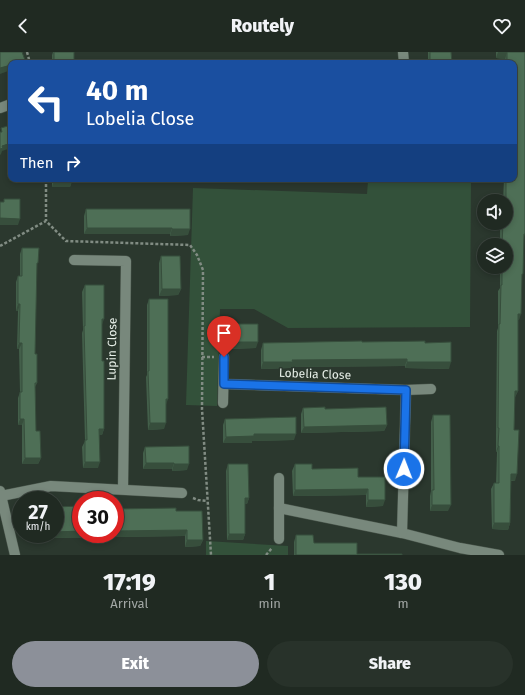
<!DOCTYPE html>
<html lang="en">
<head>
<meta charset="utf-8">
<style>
  :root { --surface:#202a22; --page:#28322a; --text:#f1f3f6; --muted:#a2a7a5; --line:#3d4640; --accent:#8c9099 }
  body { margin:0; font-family:"Fira Sans",sans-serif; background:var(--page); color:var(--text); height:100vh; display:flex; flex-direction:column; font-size:15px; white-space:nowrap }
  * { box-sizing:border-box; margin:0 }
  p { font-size:13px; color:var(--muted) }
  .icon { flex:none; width:22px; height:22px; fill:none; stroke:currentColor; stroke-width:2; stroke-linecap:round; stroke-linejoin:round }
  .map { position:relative; height:503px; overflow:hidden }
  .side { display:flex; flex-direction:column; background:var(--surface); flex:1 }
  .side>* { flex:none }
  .top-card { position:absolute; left:8px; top:8px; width:509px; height:122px; border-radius:8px; box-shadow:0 2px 6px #0003,0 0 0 1px var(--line); background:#1a4fa0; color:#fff; overflow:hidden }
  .tools { position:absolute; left:477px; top:142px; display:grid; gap:8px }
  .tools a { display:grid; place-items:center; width:36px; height:36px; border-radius:50%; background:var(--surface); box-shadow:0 2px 6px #0003,0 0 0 1px var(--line); font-size:20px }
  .speed { position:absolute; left:12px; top:439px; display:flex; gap:8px; font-size:20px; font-weight:700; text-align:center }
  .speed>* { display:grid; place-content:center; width:52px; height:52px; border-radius:50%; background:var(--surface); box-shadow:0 2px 6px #0003,0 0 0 1px var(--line); line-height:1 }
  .speed small { font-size:10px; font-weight:400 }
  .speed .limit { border:6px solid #d22; background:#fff; color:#111 }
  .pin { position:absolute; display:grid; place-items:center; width:34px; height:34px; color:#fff; margin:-41px -17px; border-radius:50% 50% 50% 0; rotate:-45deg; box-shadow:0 0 4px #0007 }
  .pin .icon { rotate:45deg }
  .me { position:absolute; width:44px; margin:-22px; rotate:1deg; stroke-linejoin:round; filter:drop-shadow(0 0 3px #0008) }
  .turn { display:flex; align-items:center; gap:14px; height:84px; padding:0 12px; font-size:18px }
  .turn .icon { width:52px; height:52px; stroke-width:2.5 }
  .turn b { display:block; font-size:28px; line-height:34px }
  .then { display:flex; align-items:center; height:38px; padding:0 12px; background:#0003; gap:8px; font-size:15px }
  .eta { display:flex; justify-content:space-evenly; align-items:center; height:68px; text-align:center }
  .eta b { font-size:24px; font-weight:800; line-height:28px }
  .primary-button { display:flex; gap:8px; margin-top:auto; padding:8px 12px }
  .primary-button a { flex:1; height:46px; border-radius:24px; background:var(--accent); color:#fff; font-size:16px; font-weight:800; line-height:46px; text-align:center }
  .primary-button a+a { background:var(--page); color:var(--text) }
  header { display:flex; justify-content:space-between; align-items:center; height:52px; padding:0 12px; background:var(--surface); font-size:18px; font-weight:800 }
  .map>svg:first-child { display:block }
  .green { fill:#33513a }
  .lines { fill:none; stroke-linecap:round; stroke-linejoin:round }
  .street-casing { stroke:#4a564c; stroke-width:11 }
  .path { stroke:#818c83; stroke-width:2.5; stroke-dasharray:3 2; stroke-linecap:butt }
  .street { stroke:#78887c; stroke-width:10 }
  .wall { fill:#435f4a }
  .shaded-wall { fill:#374e3c }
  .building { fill:#4e6f56; stroke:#374e3c }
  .route-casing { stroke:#114b97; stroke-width:10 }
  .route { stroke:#1a73e8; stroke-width:7 }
  .labels { text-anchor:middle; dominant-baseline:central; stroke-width:3; stroke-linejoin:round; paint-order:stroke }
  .street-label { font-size:12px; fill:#e6eee7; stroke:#2b382e }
</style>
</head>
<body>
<header><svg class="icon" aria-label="back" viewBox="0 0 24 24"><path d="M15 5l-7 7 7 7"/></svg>Routely<svg class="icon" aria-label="heart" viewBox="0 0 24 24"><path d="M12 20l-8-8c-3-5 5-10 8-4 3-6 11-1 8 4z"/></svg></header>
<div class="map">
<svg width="525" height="503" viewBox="0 0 525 503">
  <rect width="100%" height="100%" fill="#2b382e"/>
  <!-- green -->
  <g class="green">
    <polygon points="406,127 471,127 470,275 288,276 254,257 220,257 217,354 186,353 193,136 367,142 368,129 406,130"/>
    <polygon points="206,489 288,494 288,503 206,503"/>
  </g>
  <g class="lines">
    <!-- street casing -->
    <g class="street-casing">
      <g id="street">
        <polyline points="403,0 404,11"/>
        <polyline points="0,56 11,52"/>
        <polyline points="74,208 126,209 123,437"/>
        <polyline points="224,332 406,338 431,337"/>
        <polyline points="223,351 224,305"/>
        <polyline points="0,439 15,503"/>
        <polyline points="1,444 51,434 182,441"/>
        <polyline points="279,456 402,481 460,496 499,503"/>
        <polyline points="402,481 406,338"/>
        <polyline points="279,487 279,426"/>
      </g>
    </g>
    <!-- path -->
    <g class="path">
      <polyline points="27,0 30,11"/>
      <polyline points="46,127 46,169"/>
      <polyline points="0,194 46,169 66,189 190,193 197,203 203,218 202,357 211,503"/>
      <polyline points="202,305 214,305"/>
      <polyline points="193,446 198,448 207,449"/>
      <polyline points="266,503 272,496"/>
    </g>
    <!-- street -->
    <use href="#street" class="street"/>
  </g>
  <!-- wall -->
  <g class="wall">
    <polygon points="53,0 74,0 74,11 52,11 52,3"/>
    <polygon points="428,0 451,0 452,11 428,11"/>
    <polygon points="496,0 525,0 525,182 524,184 522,225 519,268 518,268 518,339 515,345 514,378 515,429 511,429 510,471 508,478 492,477 491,437 494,431 496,431 497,400 496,400 496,382 497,279 498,276 498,239 500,236 500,215 506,215 506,193 500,193 500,171 506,171 506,149 503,149 504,127 514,127 514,11 505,11 505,7 496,6"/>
    <polygon points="52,127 72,127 72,129 70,135 52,135"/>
    <polygon points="86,157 190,157 188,183 170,184 170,182 84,182 84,164"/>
    <polygon points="22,196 36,217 35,302 37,331 35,335 36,379 41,406 38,412 22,412 22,373 18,373 18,346 20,340 19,297 17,297 18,259 16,259 16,230 18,224 20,224 20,202"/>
    <polygon points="161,204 181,237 178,243 159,244 159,211"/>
    <polygon points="85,233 102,273 102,309 104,377 102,383 99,383 98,416 83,416 82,395 85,389 82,281 83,278 82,240"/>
    <polygon points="149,247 166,353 164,377 148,378 146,325 147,323 147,253"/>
    <polygon points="230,272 256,296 228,297 228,279"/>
    <polygon points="362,290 425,291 449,317 405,316 405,314 291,315 290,316 261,317 261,298 263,291"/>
    <polygon points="303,356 325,357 387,373 384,379 301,381 301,362"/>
    <polygon points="433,363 448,459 430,459 430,444 431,439 431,370"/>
    <polygon points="225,367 294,388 252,389 252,391 223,391 223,373"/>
    <polygon points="145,395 187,418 172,419 172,417 143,417 143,401"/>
    <polygon points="228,412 249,446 247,452 245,452 245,482 243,488 227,488 226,419"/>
    <polygon points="295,412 312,417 358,425 383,454 366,455 366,443 293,444 292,419"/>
    <polygon points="176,459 203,488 200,494 185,495 185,484 45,486 45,487 26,488 26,482 81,482"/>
    <polygon points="296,483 314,491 357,502 402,503 294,503 294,490"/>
  </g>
  <!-- shaded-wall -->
  <g class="shaded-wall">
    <polygon points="498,0 507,0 505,7 496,6"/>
    <polygon points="25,8 24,11 16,11"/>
    <polygon points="11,13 11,18 0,22 0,16"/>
    <polygon points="11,91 11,96 2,99 1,102 0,103 0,97 2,94"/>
    <polygon points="54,129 72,129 70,135 52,135"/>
    <polygon points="0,166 20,167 18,173 0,173"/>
    <polygon points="87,176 172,176 170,182 84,182"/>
    <polygon points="172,177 190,177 188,183 170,184"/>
    <polygon points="162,237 181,237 178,243 159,244"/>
    <polygon points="18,252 20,252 18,259 16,259"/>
    <polygon points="518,262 521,262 519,268 516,268"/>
    <polygon points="102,267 104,267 102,273 99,273"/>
    <polygon points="231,290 258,290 256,296 228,297"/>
    <polygon points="19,291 22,291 19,297 17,297"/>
    <polygon points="407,307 405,314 291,315 290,316 261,317 263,310 292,308"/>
    <polygon points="407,310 451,310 449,317 405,316"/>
    <polygon points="515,339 518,339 515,345 513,345"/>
    <polygon points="166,347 168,347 166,353"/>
    <polygon points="20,367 24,367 22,373 18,373"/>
    <polygon points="150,371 166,371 164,377 148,378"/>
    <polygon points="387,373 384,379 301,381 304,375"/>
    <polygon points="99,377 104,377 102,383 97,383"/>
    <polygon points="254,382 296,382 294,388 252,389 252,391 223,391 226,385"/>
    <polygon points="498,394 499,394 497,400 496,400"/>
    <polygon points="25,406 41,406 38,412 22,412"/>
    <polygon points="85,410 100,410 98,416 83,416"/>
    <polygon points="146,411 174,411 172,417 143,417"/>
    <polygon points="174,412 189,412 187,418 172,419"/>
    <polygon points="511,422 517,422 515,429 508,428"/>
    <polygon points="368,437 366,443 293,444 295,438"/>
    <polygon points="245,446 249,446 247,452 243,452"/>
    <polygon points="368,448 385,448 383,454 366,455"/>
    <polygon points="432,453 451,453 448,459 430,459"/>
    <polygon points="494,471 510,471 508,478 492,477"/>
    <polygon points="187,478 185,484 45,486 45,487 26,488 28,482 55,482 55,480 81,479 81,482 115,482 115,479"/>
    <polygon points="229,482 245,482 243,488 227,488"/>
    <polygon points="187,488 203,488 200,494 185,495"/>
  </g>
  <!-- building -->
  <g class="building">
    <polygon points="0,0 22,0 25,8 16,11 11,11 11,13 0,16"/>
    <rect x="54" y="0" width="20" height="11"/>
    <polygon points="430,0 451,0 452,11 430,11"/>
    <polygon points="498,0 525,0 525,182 524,182 523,222 522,222 521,262 518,262 518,339 515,339 514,378 519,378 517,422 511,422 510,471 494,471 494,431 499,431 499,394 498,394 499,376 498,376 499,272 500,272 501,233 502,233 502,215 506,215 506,193 502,193 503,171 506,171 506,127 514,127 514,11 507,11 507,0"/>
    <polygon points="11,73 11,91 2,94 3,96 0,97 0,80 2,80 1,76"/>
    <rect x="54" y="127" width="18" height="2"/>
    <polygon points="4,147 20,147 20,167 0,166 0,150 4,150"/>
    <polygon points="86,157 190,157 190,177 172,177 172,176 87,176"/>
    <polygon points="22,196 39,196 38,211 37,211 35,302 37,302 37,331 35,331 36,379 40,379 41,406 25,406 24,367 20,367 20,340 22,340 22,291 19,291 20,252 18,252 18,224 22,224"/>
    <polygon points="161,204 180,204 181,237 162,237"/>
    <polygon points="85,233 104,233 104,267 102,267 102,309 104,309 104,377 99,377 100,410 85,410 85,388 87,388 84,274 85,274"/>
    <polygon points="149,247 168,247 168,347 166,347 166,371 150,371 148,319 149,319"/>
    <polygon points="230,272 258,272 258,290 231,290"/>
    <polygon points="362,289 362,290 425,289 425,291 451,290 451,310 407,310 407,307 292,308 293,310 263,310 263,291"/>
    <polygon points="325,355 325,357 386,355 387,373 304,375 303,356"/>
    <polygon points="433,363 450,363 451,453 432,453 432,438 434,438"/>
    <polygon points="296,365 296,382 254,382 254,384 226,385 225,367"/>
    <polygon points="189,394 189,412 174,412 174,411 146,411 145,395"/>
    <polygon points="228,412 248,412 249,446 245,446 245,482 229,482"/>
    <polygon points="295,412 312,412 312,417 358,416 358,425 385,425 385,448 368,448 368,437 295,438"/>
    <polygon points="81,454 81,479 55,480 55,455"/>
    <polygon points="176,456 176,459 202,459 203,488 187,488 187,478 115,479 115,457"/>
    <polygon points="296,483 313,483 314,491 357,491 357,502 402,502 402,503 296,503"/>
  </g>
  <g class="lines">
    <!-- route casing -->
    <g class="route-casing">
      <polyline id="route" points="224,305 224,332 406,338 404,417"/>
    </g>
    <!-- route -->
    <use href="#route" class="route"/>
  </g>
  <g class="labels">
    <!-- street labels -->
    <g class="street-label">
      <text transform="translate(112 297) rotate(-89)">Lupin Close</text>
      <text transform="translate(315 322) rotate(2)">Lobelia Close</text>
    </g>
  </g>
</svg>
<div class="tools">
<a><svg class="icon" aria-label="sound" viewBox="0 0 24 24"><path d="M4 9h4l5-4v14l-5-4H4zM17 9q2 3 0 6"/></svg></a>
<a><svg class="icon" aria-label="layers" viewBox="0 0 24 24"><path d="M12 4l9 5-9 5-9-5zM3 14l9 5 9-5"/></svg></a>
</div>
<div class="speed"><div>27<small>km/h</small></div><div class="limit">30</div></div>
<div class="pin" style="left:224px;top:305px;background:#d93025"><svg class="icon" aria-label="arrive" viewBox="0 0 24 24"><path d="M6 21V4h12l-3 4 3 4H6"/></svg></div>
<svg class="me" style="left:404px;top:417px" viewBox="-20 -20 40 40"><circle r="17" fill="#1a73e8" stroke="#fff" stroke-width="3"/><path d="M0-11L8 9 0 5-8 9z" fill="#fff"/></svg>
<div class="top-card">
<div class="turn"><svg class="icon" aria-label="left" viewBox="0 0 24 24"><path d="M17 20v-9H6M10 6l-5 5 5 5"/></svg><div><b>40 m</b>Lobelia Close</div></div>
<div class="then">Then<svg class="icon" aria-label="right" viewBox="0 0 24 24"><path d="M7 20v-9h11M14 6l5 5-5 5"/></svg></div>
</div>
</div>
<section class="side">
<div class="eta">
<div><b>17:19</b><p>Arrival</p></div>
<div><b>1</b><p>min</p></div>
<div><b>130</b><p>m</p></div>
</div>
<div class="primary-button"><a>Exit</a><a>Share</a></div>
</section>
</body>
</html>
